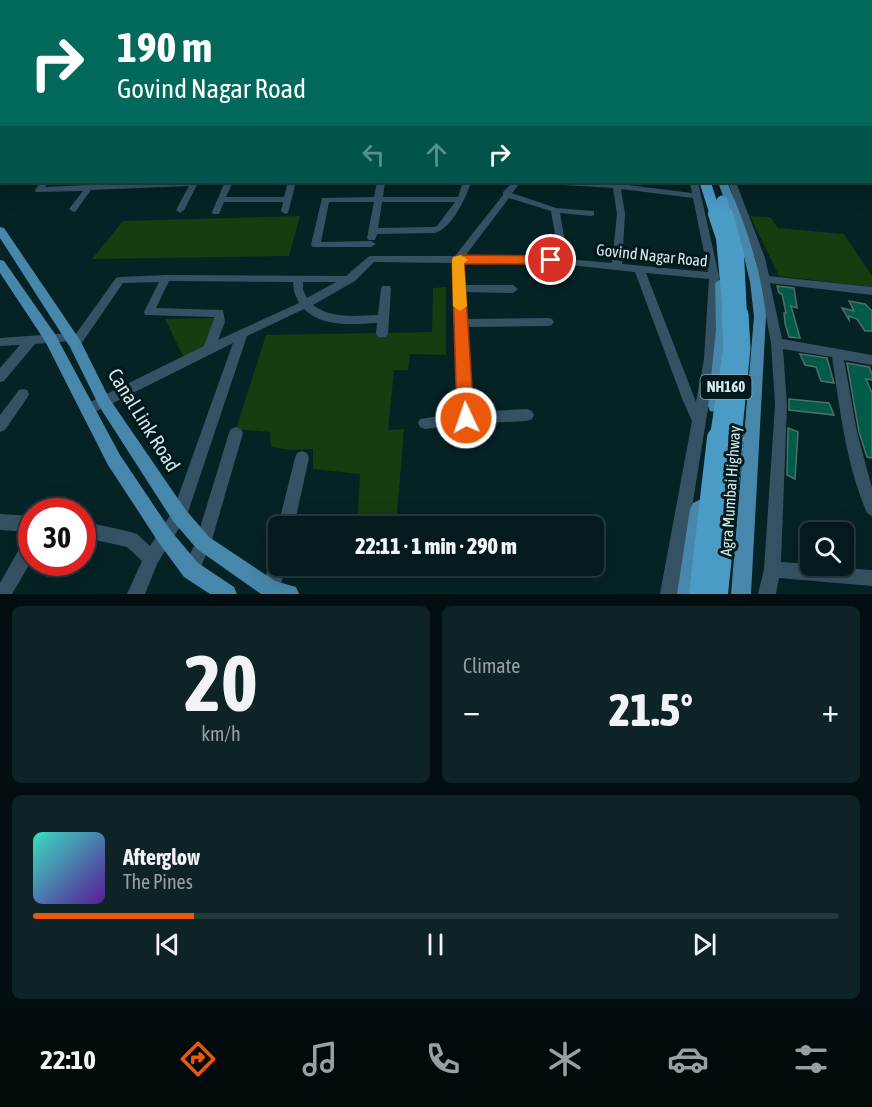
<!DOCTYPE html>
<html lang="en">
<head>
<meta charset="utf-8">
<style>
  body { margin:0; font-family:"Asap Condensed",sans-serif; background:#0d2325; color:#f1f3f6; height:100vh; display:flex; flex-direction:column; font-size:22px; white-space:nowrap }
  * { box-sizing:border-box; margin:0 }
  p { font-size:20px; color:#97a1a3 }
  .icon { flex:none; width:33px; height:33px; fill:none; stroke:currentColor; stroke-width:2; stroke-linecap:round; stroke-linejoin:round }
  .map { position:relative; height:594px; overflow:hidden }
  .drawer { display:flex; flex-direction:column; gap:12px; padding:12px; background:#020e0f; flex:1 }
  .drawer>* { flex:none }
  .guide { position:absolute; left:0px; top:0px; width:873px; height:183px; box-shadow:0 6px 24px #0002,0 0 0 2px #25383b; background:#00695c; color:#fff; overflow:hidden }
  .tools { position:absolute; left:800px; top:522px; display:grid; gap:12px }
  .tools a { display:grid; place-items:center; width:54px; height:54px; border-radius:9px; background:#041a1c; box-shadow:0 6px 24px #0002,0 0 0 2px #25383b; font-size:30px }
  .speed { position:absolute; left:18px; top:498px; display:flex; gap:12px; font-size:30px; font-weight:700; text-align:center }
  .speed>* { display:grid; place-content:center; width:78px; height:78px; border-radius:50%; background:#041a1c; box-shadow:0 6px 24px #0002,0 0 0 2px #25383b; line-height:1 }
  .speed .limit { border:9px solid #d22; background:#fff; color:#111 }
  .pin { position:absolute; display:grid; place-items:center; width:51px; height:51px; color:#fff; margin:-26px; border:3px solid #fff; border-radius:50%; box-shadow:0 2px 6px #0007 }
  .me { position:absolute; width:66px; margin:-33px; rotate:357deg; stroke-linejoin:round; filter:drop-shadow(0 0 4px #0008) }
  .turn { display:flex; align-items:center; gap:21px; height:126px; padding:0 18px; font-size:27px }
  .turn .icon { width:78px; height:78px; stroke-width:2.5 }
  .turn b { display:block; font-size:42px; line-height:51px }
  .lanes { display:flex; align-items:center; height:57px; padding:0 18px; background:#0003; justify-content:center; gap:30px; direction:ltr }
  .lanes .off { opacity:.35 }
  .big { font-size:45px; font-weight:800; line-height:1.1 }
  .drawer .widget { flex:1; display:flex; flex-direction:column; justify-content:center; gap:9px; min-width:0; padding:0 21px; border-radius:9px; background:#0d2325 }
  .drawer .dial { align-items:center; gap:0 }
  .dial b { font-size:78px; line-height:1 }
  .song { display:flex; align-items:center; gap:18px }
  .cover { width:72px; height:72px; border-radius:9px; background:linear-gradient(135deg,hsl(170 70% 55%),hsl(270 70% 35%)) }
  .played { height:6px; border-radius:3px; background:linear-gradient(90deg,#ea580c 20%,#25383b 20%) }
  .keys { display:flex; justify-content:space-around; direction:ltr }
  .heat { display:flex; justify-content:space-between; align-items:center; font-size:33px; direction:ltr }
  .drawer .tiles { flex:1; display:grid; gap:12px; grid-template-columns:1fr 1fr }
  .widget:last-child { grid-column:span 2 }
  .trip { position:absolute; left:268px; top:516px; width:336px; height:60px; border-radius:9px; background:#041a1c; box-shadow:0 6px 24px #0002,0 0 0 2px #25383b; font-weight:800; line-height:60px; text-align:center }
  .tab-bar { display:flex; height:96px; justify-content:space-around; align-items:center; background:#020a0b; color:#97a1a3 }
  .tab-bar .icon { width:42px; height:42px }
  .tab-bar .current { color:#ea580c }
  .tab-bar b { font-size:27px; color:#f1f3f6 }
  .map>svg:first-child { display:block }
  .green { fill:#173c10 }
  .building { fill:#005b48; stroke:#536e65; stroke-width:1.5 }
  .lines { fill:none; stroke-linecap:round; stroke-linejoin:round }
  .minor { fill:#355264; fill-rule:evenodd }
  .major { fill:#4687ab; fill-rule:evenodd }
  .highway-bridge-far3 { stroke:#4b9bc7; stroke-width:11 }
  .highway-bridge-far2 { stroke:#4b9bc7; stroke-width:14 }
  .highway-bridge-far1 { stroke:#4b9bc7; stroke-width:17 }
  .highway-bridge { stroke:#4b9bc7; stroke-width:22 }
  .route { fill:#ea580c; stroke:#983908; stroke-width:1.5 }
  .slow { fill:#f59e0b }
  .labels { text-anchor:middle; stroke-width:6; stroke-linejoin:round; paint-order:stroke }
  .shield { fill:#00191c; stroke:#96aaac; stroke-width:1.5 }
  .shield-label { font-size:15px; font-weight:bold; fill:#d7e8e9 }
  .street-label { font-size:16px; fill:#d7e8e9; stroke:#00191c }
  .near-street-label { font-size:20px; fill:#d7e8e9; stroke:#00191c }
</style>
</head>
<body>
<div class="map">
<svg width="872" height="594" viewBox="0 0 872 594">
  <rect width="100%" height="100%" fill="#052225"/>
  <!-- green -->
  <path class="green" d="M300 216 289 256 92 259 123 221Z
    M750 216 770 217 778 228 844 234 872 276V287L779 276Z
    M446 287V355L410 354 408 370H394L388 430 404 429 396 526H357L360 474 313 469V449L292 450 271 447 270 432 236 429 266 335 432 332 433 288Z
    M217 318 208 347 184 358 165 319Z"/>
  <!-- building -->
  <path class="building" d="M777 286 794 288 797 308 791 306 800 338 789 337 785 323 784 313H786L782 294 779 293Z
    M849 301 865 304 872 311V331H865L857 319 849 316V320L842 308 854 311Z
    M800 354 827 358 834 383 821 381 816 367 805 365Z
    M847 363 869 367 872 374V380L866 379 872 393V458L867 457 859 432Z
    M789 399 829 403 834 415 789 410Z
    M788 428 798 432 795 479 787 475Z"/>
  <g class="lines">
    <!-- minor -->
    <path class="minor" d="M0 81H2V85H0Z
      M41 182H49L45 187 87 185 91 183 95 185 177 182H224L220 184 197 185 184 210 180 213 176 210 189 186 91 190 76 211 73 212 69 209 83 191 36 192 35 190Z
      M225 182H233L226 197H284L288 182H296L288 213 285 214 281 211 283 202H224L219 214H213L212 212Z
      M377 182H385L383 197H458L463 182H471C466 198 452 228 435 233L377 234 375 240H369L367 238 374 202H329L321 242 371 241 376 244 371 247H313L311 245 322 198 374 197ZM382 202H455L437 226 434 227 378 228Z
      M513 182H521L512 193 556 208 594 211V215L591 216 560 213 568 259 612 263 617 214 613 188 546 184 542 182 612 184V182H620V184L692 193 690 182H698L719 276 716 359 678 594H660L692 421 683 401 635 272 551 263H463L464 285H513L518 289 513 293 465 292 466 319 548 318 552 319 554 322 552 325 548 326 467 327 472 412 527 409 532 411 534 415 532 419 527 421 466 424 425 429 420 427 418 423 420 419 459 413 453 263 374 262 355 281 313 305C331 319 356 316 378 315L381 289 382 286H390L391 289 388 334 386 337H378L376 334 377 323C353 324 323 328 304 309L247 336 187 515 157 564 145 594H127L142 561 127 547 82 537V521L131 532 137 534 150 546 173 511 233 343 87 416 82 414 81 410 82 406 204 346 213 322 214 317 145 315 144 312 159 282 123 283 79 347H71L69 344 71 341 35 344 4 381 0 382V368L20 345 0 346V338L70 333 75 335 116 278 120 277 166 275 346 276 368 257 371 256H455L503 195V192ZM621 189 693 198 708 272 622 264 625 214ZM509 198 551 211 559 258 465 256ZM646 273 709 279 704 359 696 402ZM169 281 293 282 294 292 299 303 218 340 225 322 223 310 156 308ZM303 282H336L307 298 303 290Z
      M728 182H736L765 258 769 276 872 287V295L770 283 782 339 872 355V365L844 360 857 432 872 488V516L867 513C846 464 840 410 832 357L783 349 787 405 781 562 810 564V566L872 570V586L779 578 776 594H758L764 569 775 405 771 343 755 258Z
      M23 389 27 390 29 394 27 398 5 430 0 432V415L19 390Z
      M236 427 241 429 243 433 211 543 197 576 191 578 185 576 183 570 196 541 229 433 231 429Z
      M302 451 307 453 309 458 294 526H279V528L278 526 295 458 297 453Z
      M0 514 32 516V532L0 530Z
      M32 535V560L12 594H0V583L26 537Z
      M279 549V566H285L279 594H261L271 557 273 551Z"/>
    <!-- major -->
    <path class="major" d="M718 182H727C746 225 761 269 766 316L751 594H731L754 316 750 282 742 248Z
      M0 227 4 228 80 340 109 398 185 509 209 537 275 581 296 587 299 594H261L197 549 173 521 99 406 70 347 0 238Z
      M0 260 4 261 55 334 120 455 171 531 198 563 234 587 237 594H210L184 577 159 543 108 465 45 341 0 273Z
      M721 279 727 283 728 330 722 406 720 411 715 412 710 411 708 406 716 330 715 283Z
      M699 500 705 503 708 509 697 594H677L690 509 693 503Z"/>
    <!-- highway-bridge-far3 -->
    <path class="highway-bridge-far3" d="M705 182 716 216
      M722 201 726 216"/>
    <!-- highway-bridge-far2 -->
    <path class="highway-bridge-far2" d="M715 214 723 238 730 315
      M726 214 737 254 740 315"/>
    <!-- highway-bridge-far1 -->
    <path class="highway-bridge-far1" d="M718 439 732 348 730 314
      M733 439 742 348 740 314"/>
    <!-- highway-bridge -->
    <path class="highway-bridge" d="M700 594 718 438
      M717 594 733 438"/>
  </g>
  <!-- sky -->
  <linearGradient id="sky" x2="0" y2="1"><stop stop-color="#031314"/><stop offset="0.46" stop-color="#2a4451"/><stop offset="1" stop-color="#2a4451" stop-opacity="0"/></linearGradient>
  <rect width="872" height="156" fill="url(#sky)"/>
  <!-- route -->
  <path class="route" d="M458 255 551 256 557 260 551 264H464L474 418 472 423 466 425 460 423 457 418 452 260Z"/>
  <!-- slow -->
  <path class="slow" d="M461 255 468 260 464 263 467 306 460 311 453 306 452 260 453 257Z"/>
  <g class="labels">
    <!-- shield labels -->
    <rect class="shield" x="700.5" y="375" width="51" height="24" rx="4.5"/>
    <g class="shield-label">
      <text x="726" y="392">NH160</text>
    </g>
    <!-- street labels -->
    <g class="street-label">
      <text transform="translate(652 255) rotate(6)" y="6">Govind Nagar Road</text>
      <text transform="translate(730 491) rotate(-86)" y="6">Agra Mumbai Highway</text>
    </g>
    <!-- near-street labels -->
    <g class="near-street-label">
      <text transform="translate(144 420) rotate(58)" y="7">Canal Link Road</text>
    </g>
  </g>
</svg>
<div class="tools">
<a><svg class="icon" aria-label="search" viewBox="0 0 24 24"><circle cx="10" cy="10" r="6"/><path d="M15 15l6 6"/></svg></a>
</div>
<div class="speed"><div class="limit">30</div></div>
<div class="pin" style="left:551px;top:260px;background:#d93025"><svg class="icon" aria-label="arrive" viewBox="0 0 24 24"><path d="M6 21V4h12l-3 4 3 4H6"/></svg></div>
<svg class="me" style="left:466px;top:418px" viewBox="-20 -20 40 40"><circle r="17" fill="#ea580c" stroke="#fff" stroke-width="3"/><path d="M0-11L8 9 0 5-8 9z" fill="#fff"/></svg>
<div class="trip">22:11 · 1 min · 290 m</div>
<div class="guide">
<div class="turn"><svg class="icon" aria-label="right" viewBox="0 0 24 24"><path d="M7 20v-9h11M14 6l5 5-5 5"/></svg><div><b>190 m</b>Govind Nagar Road</div></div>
<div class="lanes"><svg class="icon off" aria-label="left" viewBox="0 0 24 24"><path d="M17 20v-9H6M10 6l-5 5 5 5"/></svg><svg class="icon off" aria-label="ahead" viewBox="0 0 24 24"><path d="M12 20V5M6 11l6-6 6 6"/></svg><svg class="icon" aria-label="right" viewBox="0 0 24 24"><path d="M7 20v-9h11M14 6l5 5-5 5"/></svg></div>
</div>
</div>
<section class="drawer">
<div class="tiles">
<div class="widget dial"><b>20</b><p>km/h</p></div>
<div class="widget"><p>Climate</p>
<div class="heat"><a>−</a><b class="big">21.5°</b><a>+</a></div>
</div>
<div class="widget">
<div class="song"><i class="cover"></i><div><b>Afterglow</b><p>The Pines</p></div></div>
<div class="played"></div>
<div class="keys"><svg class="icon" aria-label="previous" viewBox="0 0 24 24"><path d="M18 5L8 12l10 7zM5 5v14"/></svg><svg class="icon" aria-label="pause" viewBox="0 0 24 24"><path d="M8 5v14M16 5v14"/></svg><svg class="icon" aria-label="next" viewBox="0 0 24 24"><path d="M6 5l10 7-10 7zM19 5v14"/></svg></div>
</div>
</div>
</section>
<nav class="tab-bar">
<b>22:10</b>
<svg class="icon current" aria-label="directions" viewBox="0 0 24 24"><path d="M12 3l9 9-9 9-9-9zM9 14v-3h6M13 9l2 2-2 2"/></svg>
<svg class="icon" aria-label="music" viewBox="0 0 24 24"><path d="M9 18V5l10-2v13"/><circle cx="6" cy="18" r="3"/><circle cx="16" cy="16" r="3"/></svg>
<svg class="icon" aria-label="phone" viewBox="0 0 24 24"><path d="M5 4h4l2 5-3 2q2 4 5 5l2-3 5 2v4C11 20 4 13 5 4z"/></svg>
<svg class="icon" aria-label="climate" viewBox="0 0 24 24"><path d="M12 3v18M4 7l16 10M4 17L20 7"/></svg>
<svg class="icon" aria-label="car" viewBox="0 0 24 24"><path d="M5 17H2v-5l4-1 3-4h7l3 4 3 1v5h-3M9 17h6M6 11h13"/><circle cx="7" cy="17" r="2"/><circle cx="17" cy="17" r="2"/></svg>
<svg class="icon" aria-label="filters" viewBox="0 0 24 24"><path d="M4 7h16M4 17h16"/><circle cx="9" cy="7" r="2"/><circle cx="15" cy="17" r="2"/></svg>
</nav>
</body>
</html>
